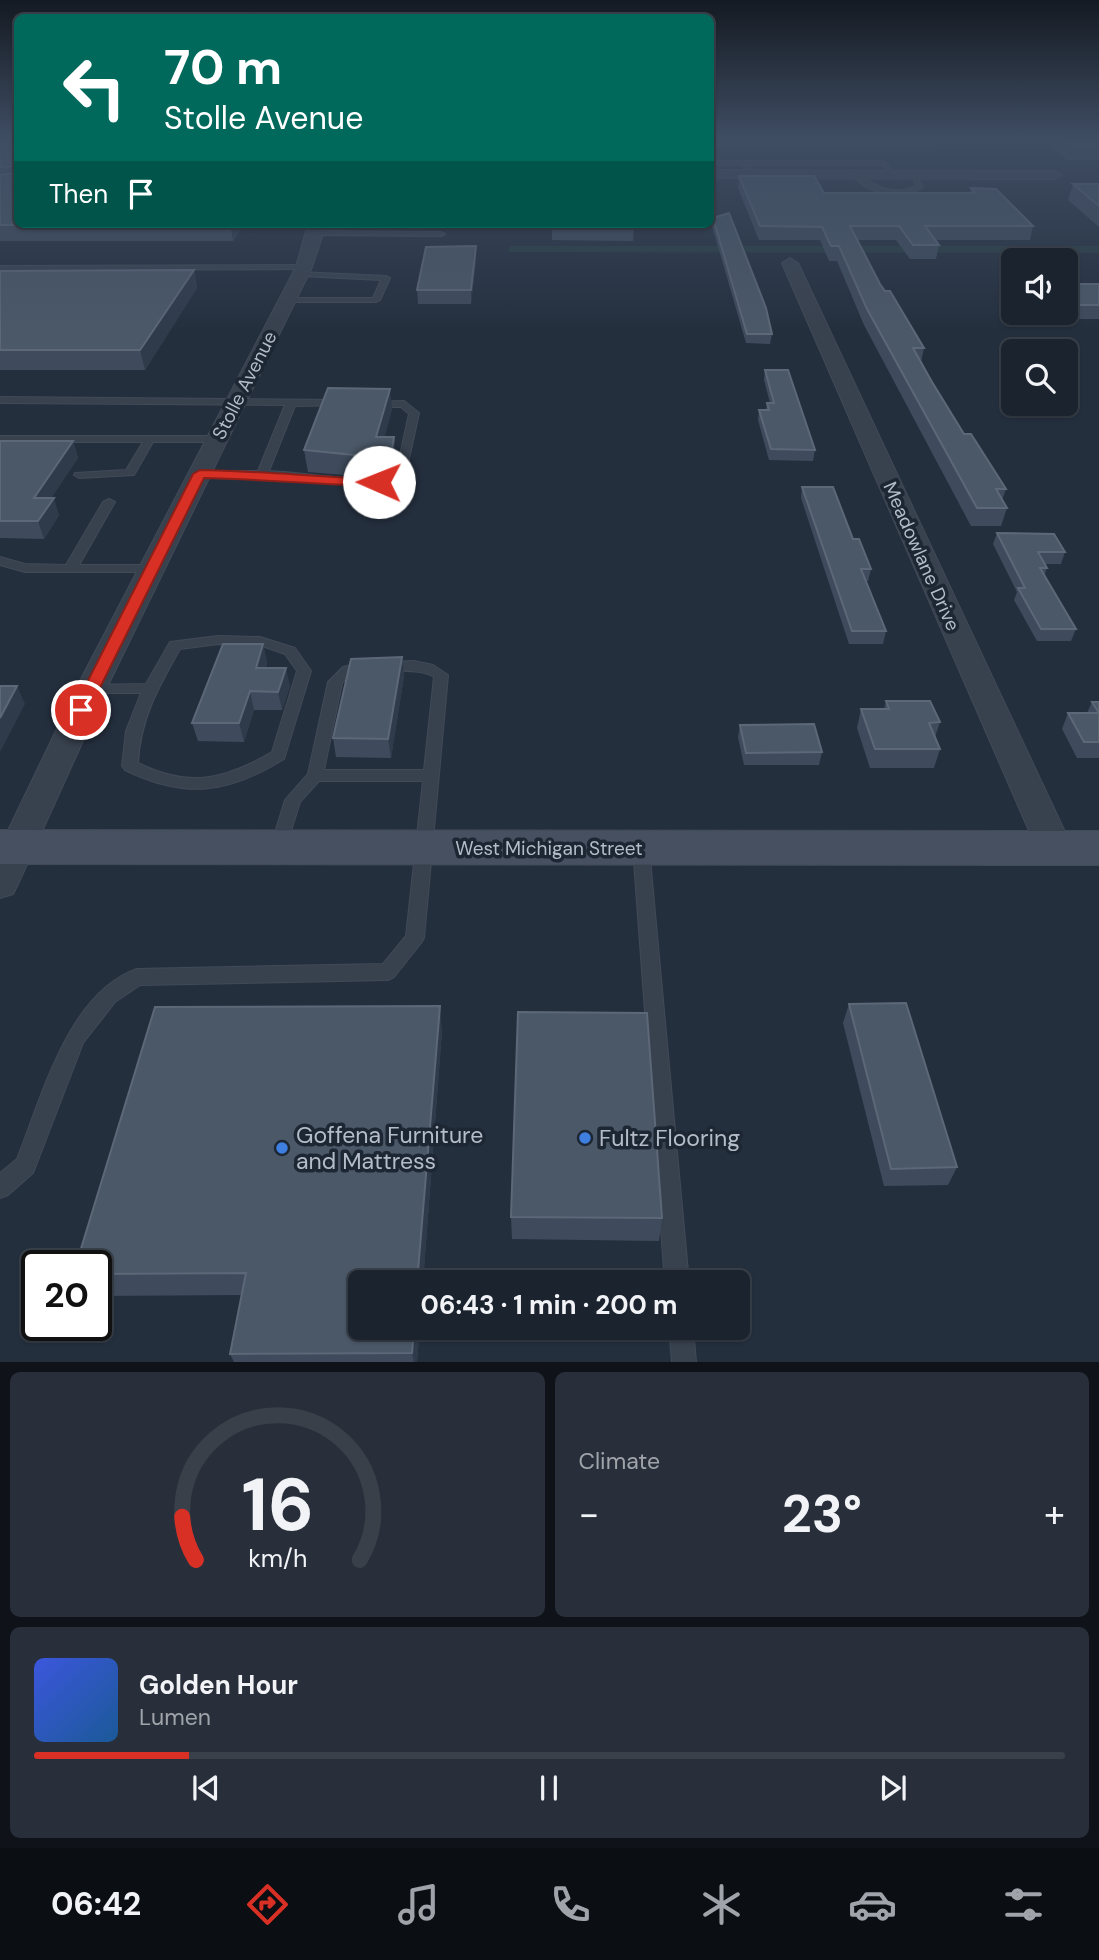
<!DOCTYPE html>
<html lang="en">
<head>
<meta charset="utf-8">
<style>
  body { margin:0; font-family:"DM Sans",sans-serif; background:#282f3a; color:#f1f3f6; height:100vh; display:flex; flex-direction:column; font-size:26px; white-space:nowrap }
  * { box-sizing:border-box; margin:0 }
  p { font-size:23px; color:#a0a4aa }
  .icon { flex:none; width:38px; height:38px; fill:none; stroke:currentColor; stroke-width:2; stroke-linecap:round; stroke-linejoin:round }
  .map { position:relative; height:1362px; overflow:hidden }
  .panel { display:flex; flex-direction:column; gap:10px; padding:10px; background:#0f1319; flex:1 }
  .panel>* { flex:none }
  .banner { position:absolute; left:14px; top:14px; width:700px; height:214px; border-radius:10px; box-shadow:0 2px 5px #0004,0 0 0 2px #39404a; background:#00695c; color:#fff; overflow:hidden }
  .fabs { position:absolute; left:1001px; top:248px; display:grid; gap:14px }
  .fabs a { display:grid; place-items:center; width:77px; height:77px; border-radius:10px; background:#1b232e; box-shadow:0 2px 5px #0004,0 0 0 2px #39404a; font-size:35px }
  .speed { position:absolute; left:21px; top:1250px; display:flex; gap:14px; font-size:35px; font-weight:700; text-align:center }
  .speed>* { display:grid; place-content:center; width:91px; height:91px; border-radius:50%; background:#1b232e; box-shadow:0 2px 5px #0004,0 0 0 2px #39404a; line-height:1 }
  .speed .limit { border:4px solid #111; border-radius:10px; background:#fff; color:#111 }
  .pin { position:absolute; display:grid; place-items:center; width:60px; height:60px; color:#fff; margin:-30px; border:4px solid #fff; border-radius:50%; box-shadow:0 2px 7px #0007 }
  .me { position:absolute; width:77px; margin:-38px; rotate:271deg; stroke-linejoin:round; filter:drop-shadow(0 0 5px #0008) }
  .turn { display:flex; align-items:center; gap:24px; height:147px; padding:0 35px; font-size:32px }
  .turn .icon { width:91px; height:91px; stroke-width:2.5 }
  .turn b { display:block; font-size:49px; line-height:60px }
  .then { display:flex; align-items:center; height:66px; padding:0 35px; background:#0003; gap:14px; font-size:26px }
  .big { font-size:52px; font-weight:700; line-height:1.1 }
  .panel .card { flex:1; display:flex; flex-direction:column; justify-content:center; gap:10px; min-width:0; padding:0 24px; border-radius:10px; background:#282f3a }
  .panel .dial { align-items:center; gap:0 }
  .dial svg { height:182px; overflow:visible; fill:none; stroke:#39404a; stroke-width:7; stroke-linecap:round; text-anchor:middle }
  .dial text { fill:#f1f3f6; stroke:none }
  .song { display:flex; align-items:center; gap:21px }
  .cover { width:84px; height:84px; border-radius:10px; background:linear-gradient(135deg,hsl(230 70% 55%),hsl(210 70% 35%)) }
  .played { height:7px; border-radius:4px; background:linear-gradient(90deg,#d93025 15%,#39404a 15%) }
  .keys { display:flex; justify-content:space-around; direction:ltr }
  .heat { display:flex; justify-content:space-between; align-items:center; font-size:38px; direction:ltr }
  .panel .tiles { flex:1; display:grid; gap:10px; grid-template-columns:1fr 1fr }
  .card:last-child { grid-column:span 2 }
  .trip { position:absolute; left:348px; top:1270px; width:402px; height:70px; border-radius:10px; background:#1b232e; box-shadow:0 2px 5px #0004,0 0 0 2px #39404a; font-weight:700; line-height:70px; text-align:center }
  .dock { display:flex; height:112px; justify-content:space-around; align-items:center; background:#0b0e12; color:#a0a4aa }
  .dock .icon { width:49px; height:49px }
  .dock .selected { color:#d93025 }
  .dock b { font-size:32px; color:#f1f3f6 }
  .map>svg:first-child { display:block }
  .green { fill:#263c3f }
  .lines { fill:none; stroke-linecap:round; stroke-linejoin:round }
  .service-casing { stroke:#414a57; stroke-width:2 }
  .minor-casing { stroke:#414a57; stroke-width:2 }
  .secondary-casing { stroke:#414a57; stroke-width:2 }
  .service { fill:#38414e; fill-rule:evenodd }
  .minor { fill:#38414e; fill-rule:evenodd }
  .secondary { fill:#465061; fill-rule:evenodd }
  .wall { fill:#3f4b5c }
  .shaded-wall { fill:#2f3b4b }
  .building { fill:#4b5868; stroke:#5c6777; stroke-width:2 }
  .route { fill:#d93025; stroke:#8d1f18; stroke-width:2 }
  .shop-dot { fill:#3f7fe0; stroke:#1d2633; stroke-width:2.5 }
  .labels { text-anchor:middle; stroke-width:7; stroke-linejoin:round; paint-order:stroke }
  .street-label { font-size:19px; fill:#b4bcc9; stroke:#1d2633 }
  .near-poi-label { font-size:23px; fill:#b4bcc9; stroke:#1d2633; text-anchor:start }
</style>
</head>
<body>
<div class="map">
<svg width="1099" height="1362" viewBox="0 0 1099 1362">
  <rect width="100%" height="100%" fill="#242f3e"/>
  <!-- green -->
  <path class="green" d="M510 246H1099V253L508 252Z"/>
  <g class="lines">
    <defs>
      <path id="service" d="M710 161H884L896 174 891 175 882 165H748L753 174 750 176 742 165H710Z
        M853 172C873 184 892 198 916 186L911 174 914 172 923 187C900 203 868 193 850 174Z
        M316 231 441 232 445 234 441 236 313 235 312 233Z
        M307 265 308 267 304 269 0 270V266Z
        M298 272 386 276 390 278 380 300 376 302H284L283 300 287 298H373L381 280 301 276H298Z
        M0 397 342 400 345 401V405L295 406 269 471C312 473 353 484 396 473L409 414 401 407H372L369 406V402L404 401 419 413 405 477C356 490 319 480 271 478 247 477 219 481 195 476V472L199 471H258L285 405 0 403Z
        M0 436H217L222 439 217 442H153L134 475 79 478 74 475 75 473 126 470 143 442H0Z
        M109 499 115 502 79 565H151L155 566 157 569 155 572H25L0 565V557L25 564 66 565 103 502Z
        M218 636 260 637 295 648 311 671 284 759C227 794 185 799 125 770L122 766 126 731 141 693H92L87 691 85 688 87 685 146 684 170 642ZM218 644 259 645 285 654 297 671 272 752C225 780 188 788 138 763 140 719 159 686 180 649Z
        M414 661 433 665 448 675 424 938 421 943 394 977 388 980 140 985 115 1002 83 1043 33 1173 8 1195 0 1198V1173L17 1159C42 1097 68 993 137 969L383 964 406 936 423 781H319L300 802 285 850 279 852 273 850 271 846 285 800 308 774 328 682 343 667 365 662 372 666 370 669 353 673 342 683 324 770H424L434 677C416 666 389 675 379 666L386 662Z
        M641 842 647 844 649 848 689 1283H665L633 848 635 844Z
        M669 1328H693L696 1362H672Z"/>
      <path id="minor" d="M710 170 1055 171 1062 175 1055 179 710 178Z
        M308 224H324L325 228 312 267 111 679 18 884 13 894 0 898V847L81 679 296 267Z
        M790 258 798 263 1073 849 1067 858 1055 862 1043 858 1037 849 782 263Z"/>
      <path id="secondary" d="M0 830 1099 831V865L0 864Z"/>
    </defs>
    <!-- service casing -->
    <use href="#service" class="service-casing"/>
    <!-- minor casing -->
    <use href="#minor" class="minor-casing"/>
    <!-- secondary casing -->
    <use href="#secondary" class="secondary-casing"/>
    <!-- service -->
    <use href="#service" class="service"/>
    <!-- minor -->
    <use href="#minor" class="minor"/>
    <!-- secondary -->
    <use href="#secondary" class="secondary"/>
  </g>
  <!-- wall -->
  <path class="wall" d="M0 140 244 224 233 241H0Z
    M710 140H937L936 147 710 146Z
    M1043 140H1099V160H1067Z
    M739 176 824 193H970L971 188 1033 226 1030 240H935L939 245 936 259H910L896 240H857L880 284 924 348 921 362 964 434 1006 489 1002 500 1007 508 1001 526H971L864 325 837 261H829L820 240H759L738 188Z
    M1073 184H1099V227L1068 200Z
    M713 218 772 334 770 344 746 343 712 226Z
    M366 224H442L441 225 366 226Z
    M552 224H634L633 241 552 240Z
    M476 246V260L471 304H418L417 290Z
    M194 270 197 288 145 370H0V271Z
    M1066 284H1099V319H1072L1066 312Z
    M765 370 815 450 813 461 769 460 758 420 759 410H766L767 403H770L764 380Z
    M392 409 384 437H394L396 459 394 471 357 476 308 472 304 450Z
    M0 441H73L78 458 51 498 59 515 44 539 0 538Z
    M802 487 853 539 871 569 868 581H866L886 631 883 644H849L801 498Z
    M997 533 1065 552 1061 564H1045L1047 568 1044 576 1076 629 1071 641H1037L1014 600 1017 592 993 544Z
    M263 644 267 663 266 668 290 686 282 710H254L244 742 198 741 192 723Z
    M402 657 404 676 391 758 336 757 333 738Z
    M886 701 940 722 935 737 940 749 934 768H870L857 728 861 709H884Z
    M1092 702H1099V758H1077L1062 729 1068 713H1087Z
    M740 725 822 752 819 765H744L738 737Z
    M849 1004 957 1167 948 1185 884 1186 843 1023Z
    M442 1030 417 1362H234L230 1354 242 1295 96 1296V1265Z
    M511 1217 662 1218 659 1241 512 1239Z"/>
  <!-- shaded-wall -->
  <path class="shaded-wall" d="M230 224H244L233 241Z
    M476 246V260L471 304V290Z
    M194 270 197 288 145 370 140 350Z
    M390 389 392 409 381 451 394 437 396 459 394 471 357 476 354 455Z
    M73 441 78 458 40 515 34 498Z
    M54 498 59 515 44 539 38 521Z
    M263 644 267 663 260 686 256 668Z
    M402 657 404 676 391 758 388 739Z
    M286 668 290 686 282 710 278 692Z
    M17 686 25 704 0 752V718Z
    M250 691 254 710 244 742 239 723Z
    M440 1006 442 1030 423 1283H417Z
    M414 1328H420L417 1362H414L412 1353Z"/>
  <!-- building -->
  <path class="building" d="M0 140H18V224H230L0 225V175L16 173 14 166 0 167Z
    M1065 140H1099V145H1072Z
    M739 176H814L824 193H975L971 188 996 189 1033 226H925L939 245H913L899 226H850L880 284 885 291H890L924 348H913L932 382 964 434H971L1006 489H996L1007 508H977L867 309 839 246H831L822 227 760 226Z
    M1073 184H1099V206Z
    M729 213 766 308 772 334H747L713 218Z
    M476 246 471 290H417L426 247Z
    M194 270 140 350H0V271Z
    M1066 284H1099V305H1077L1066 293Z
    M765 370H788L815 450 771 449 759 410H769L767 403H774Z
    M328 388 390 389 376 437H394L392 449 354 455 304 450Z
    M0 441H73L34 498H54L38 521H0Z
    M802 487H833L853 539H859L871 569H861L886 631H852Z
    M997 533 1054 534 1065 552H1038L1047 568H1040L1076 629H1041L1018 588H1025Z
    M223 644H263L256 668H286L278 692 250 691 239 723H192Z
    M402 657 388 739 333 738 351 659Z
    M0 686H17L0 718Z
    M886 701H930L940 722 929 723 940 749H875L861 709H889Z
    M1092 702H1099V742H1084L1068 713H1099Z
    M814 724 822 752 746 753 740 725Z
    M906 1003 957 1167 891 1169 849 1004Z
    M440 1006 417 1283H360V1328H414L412 1353 230 1354 246 1273 96 1274V1265H76L155 1007Z
    M518 1012 647 1013 662 1218 511 1217Z"/>
  <!-- sky -->
  <linearGradient id="sky" x2="0" y2="1"><stop stop-color="#141a22"/><stop offset="0.42" stop-color="#3f4d63"/><stop offset="1" stop-color="#3f4d63" stop-opacity="0"/></linearGradient>
  <rect width="1099" height="331" fill="url(#sky)"/>
  <!-- route -->
  <path class="route" d="M200 470C260 471 318 477 379 479L385 482 379 486C320 485 263 479 204 478L89 710 81 716 75 714 73 710 193 474Z"/>
  <!-- markers -->
  <g class="shop-dot">
    <circle cx="585" cy="1138" r="7"/>
    <circle cx="282" cy="1148" r="7"/>
  </g>
  <g class="labels">
    <!-- street labels -->
    <g class="street-label">
      <text transform="translate(244 385) rotate(-63)" y="7">Stolle Avenue</text>
      <text transform="translate(922 556) rotate(66)" y="7">Meadowlane Drive</text>
      <text x="549" y="855">West Michigan Street</text>
    </g>
    <!-- near-poi labels -->
    <g class="near-poi-label">
      <text x="296" y="1143">Goffena Furniture<tspan x="296" dy="26">and Mattress</tspan></text>
      <text x="599" y="1146">Fultz Flooring</text>
    </g>
  </g>
</svg>
<div class="fabs">
<a><svg class="icon" aria-label="sound" viewBox="0 0 24 24"><path d="M4 9h4l5-4v14l-5-4H4zM17 9q2 3 0 6"/></svg></a>
<a><svg class="icon" aria-label="search" viewBox="0 0 24 24"><circle cx="10" cy="10" r="6"/><path d="M15 15l6 6"/></svg></a>
</div>
<div class="speed"><div class="limit">20</div></div>
<div class="pin" style="left:81px;top:710px;background:#d93025"><svg class="icon" aria-label="arrive" viewBox="0 0 24 24"><path d="M6 21V4h12l-3 4 3 4H6"/></svg></div>
<svg class="me" style="left:379px;top:482px" viewBox="-20 -20 40 40"><circle r="19" fill="#fff"/><path d="M0-13L10 11 0 6-10 11z" fill="#d93025"/></svg>
<div class="trip">06:43 · 1 min · 200 m</div>
<div class="banner">
<div class="turn"><svg class="icon" aria-label="left" viewBox="0 0 24 24"><path d="M17 20v-9H6M10 6l-5 5 5 5"/></svg><div><b>70 m</b>Stolle Avenue</div></div>
<div class="then">Then<svg class="icon" aria-label="arrive" viewBox="0 0 24 24"><path d="M6 21V4h12l-3 4 3 4H6"/></svg></div>
</div>
</div>
<section class="panel">
<div class="tiles">
<div class="card dial"><svg viewBox="0 0 100 80">
<path d="M14 69A42 42 0 1 1 86 69"/>
<path d="M14 69A42 42 0 0 1 8 50" stroke="#d93025"/>
<text x="50" y="56" font-size="32" font-weight="700">16</text>
<text x="50" y="72" font-size="11">km/h</text>
</svg></div>
<div class="card"><p>Climate</p>
<div class="heat"><a>−</a><b class="big">23°</b><a>+</a></div>
</div>
<div class="card">
<div class="song"><i class="cover"></i><div><b>Golden Hour</b><p>Lumen</p></div></div>
<div class="played"></div>
<div class="keys"><svg class="icon" aria-label="previous" viewBox="0 0 24 24"><path d="M18 5L8 12l10 7zM5 5v14"/></svg><svg class="icon" aria-label="pause" viewBox="0 0 24 24"><path d="M8 5v14M16 5v14"/></svg><svg class="icon" aria-label="next" viewBox="0 0 24 24"><path d="M6 5l10 7-10 7zM19 5v14"/></svg></div>
</div>
</div>
</section>
<nav class="dock">
<b>06:42</b>
<svg class="icon selected" aria-label="directions" viewBox="0 0 24 24"><path d="M12 3l9 9-9 9-9-9zM9 14v-3h6M13 9l2 2-2 2"/></svg>
<svg class="icon" aria-label="music" viewBox="0 0 24 24"><path d="M9 18V5l10-2v13"/><circle cx="6" cy="18" r="3"/><circle cx="16" cy="16" r="3"/></svg>
<svg class="icon" aria-label="phone" viewBox="0 0 24 24"><path d="M5 4h4l2 5-3 2q2 4 5 5l2-3 5 2v4C11 20 4 13 5 4z"/></svg>
<svg class="icon" aria-label="climate" viewBox="0 0 24 24"><path d="M12 3v18M4 7l16 10M4 17L20 7"/></svg>
<svg class="icon" aria-label="car" viewBox="0 0 24 24"><path d="M5 17H2v-5l4-1 3-4h7l3 4 3 1v5h-3M9 17h6M6 11h13"/><circle cx="7" cy="17" r="2"/><circle cx="17" cy="17" r="2"/></svg>
<svg class="icon" aria-label="filters" viewBox="0 0 24 24"><path d="M4 7h16M4 17h16"/><circle cx="9" cy="7" r="2"/><circle cx="15" cy="17" r="2"/></svg>
</nav>
</body>
</html>
